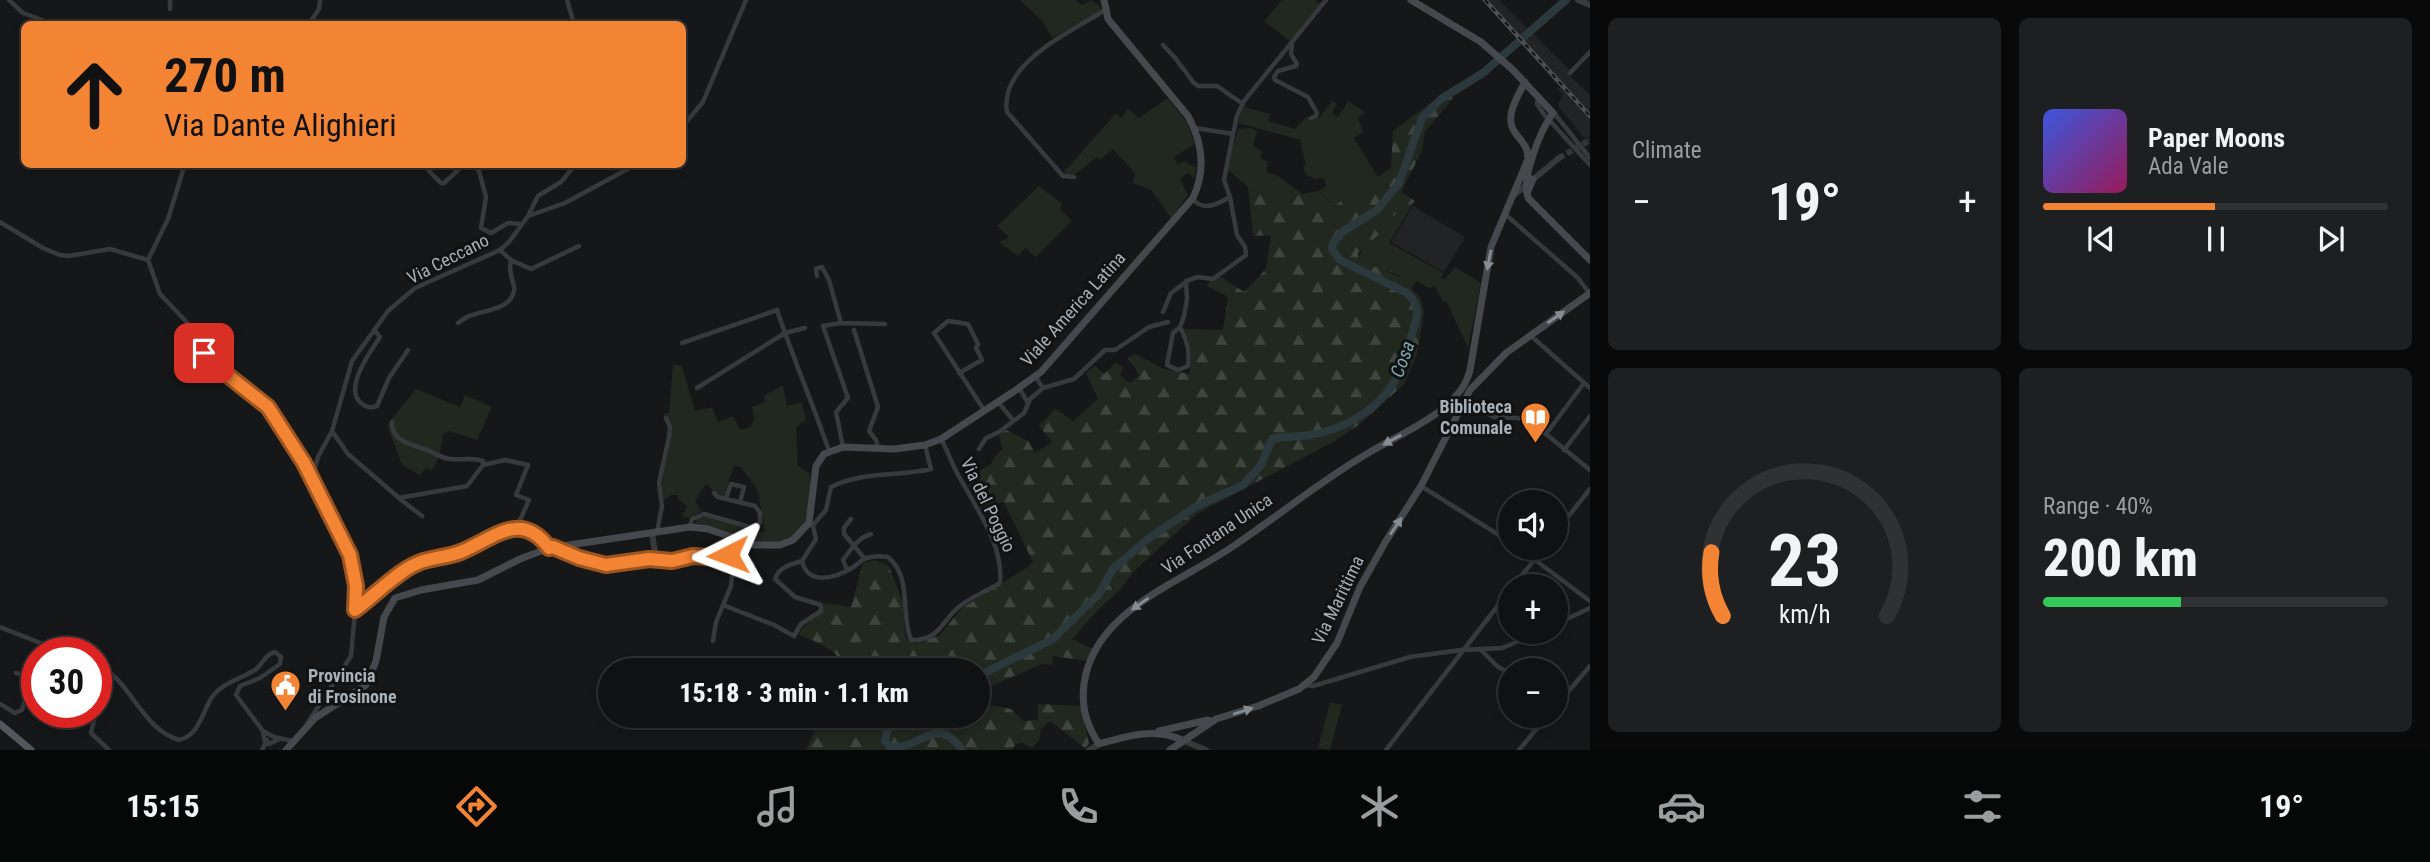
<!DOCTYPE html>
<html lang="en">
<head>
<meta charset="utf-8">
<style>
  body { margin:0; font-family:"Roboto Condensed",sans-serif; background:#1e1f20; color:#f1f3f6; height:100vh; display:flex; flex-direction:column; font-size:26px; white-space:nowrap }
  * { box-sizing:border-box; margin:0 }
  p { font-size:23px; color:#9c9d9f }
  .icon { flex:none; width:38px; height:38px; fill:none; stroke:currentColor; stroke-width:2; stroke-linecap:round; stroke-linejoin:round }
  .map { position:relative; flex:1; overflow:hidden }
  .drawer { display:flex; flex-direction:column; gap:18px; padding:18px; background:#09090a; width:840px }
  .drawer>* { flex:none }
  .hud { position:absolute; left:21px; top:21px; width:665px; height:147px; border-radius:10px; box-shadow:0 4px 10px #0003,0 0 0 2px #303132; background:#f38433; color:#111; overflow:hidden }
  .controls { position:absolute; left:1498px; top:490px; display:grid; gap:14px }
  .controls a { display:grid; place-items:center; width:70px; height:70px; border-radius:50%; background:#101112; box-shadow:0 4px 10px #0003,0 0 0 2px #303132; font-size:35px }
  .speed { position:absolute; left:21px; top:637px; display:flex; gap:14px; font-size:35px; font-weight:700; text-align:center }
  .speed>* { display:grid; place-content:center; width:91px; height:91px; border-radius:50%; background:#101112; box-shadow:0 4px 10px #0003,0 0 0 2px #303132; line-height:1 }
  .speed .limit { border:10px solid #d22; background:#fff; color:#111 }
  .pin { position:absolute; display:grid; place-items:center; width:60px; height:60px; color:#fff; margin:-30px; border-radius:14px; box-shadow:0 4px 10px #0006 }
  .me { position:absolute; width:77px; margin:-38px; rotate:267deg; stroke-linejoin:round; filter:drop-shadow(0 0 5px #0008) }
  .turn { display:flex; align-items:center; gap:24px; height:147px; padding:0 28px; font-size:32px }
  .turn .icon { width:91px; height:91px; stroke-width:2.5 }
  .turn b { display:block; font-size:49px; line-height:60px }
  .big { font-size:52px; font-weight:800; line-height:1.1 }
  .drawer .widget { flex:1; display:flex; flex-direction:column; justify-content:center; gap:10px; min-width:0; padding:0 24px; border-radius:10px; background:#1e1f20 }
  .drawer .dial { align-items:center; gap:0 }
  .dial svg { height:182px; overflow:visible; fill:none; stroke:#303132; stroke-width:7; stroke-linecap:round; text-anchor:middle }
  .dial text { fill:#f1f3f6; stroke:none }
  .song { display:flex; align-items:center; gap:21px }
  .cover { width:84px; height:84px; border-radius:10px; background:linear-gradient(135deg,hsl(230 70% 55%),hsl(330 70% 35%)) }
  .played { height:7px; border-radius:4px; background:linear-gradient(90deg,#f38433 50%,#303132 50%) }
  .keys { display:flex; justify-content:space-around; direction:ltr }
  .heat { display:flex; justify-content:space-between; align-items:center; font-size:38px; direction:ltr }
  .charge { height:10px; border-radius:5px; background:linear-gradient(90deg,#34c759 40%,#303132 0) }
  .drawer .tiles { flex:1; display:grid; gap:18px; grid-template-columns:repeat(2,1fr) }
  .trip { position:absolute; left:598px; top:658px; width:392px; height:70px; border-radius:35px; background:#101112; box-shadow:0 4px 10px #0003,0 0 0 2px #303132; font-weight:800; line-height:70px; text-align:center }
  .dock { display:flex; height:112px; justify-content:space-around; align-items:center; background:#060707; color:#9c9d9f }
  .dock .icon { width:49px; height:49px }
  .dock .on { color:#f38433 }
  .dock b { font-size:32px; color:#f1f3f6 }
  main { display:flex; flex:1; min-height:0 }
  .map>svg:first-child { display:block }
  .built { fill:#222325 }
  .green { fill:#212820 }
  .forest { fill:url(#forest-firs) }
  .lines { fill:none; stroke-linecap:round; stroke-linejoin:round }
  .river { stroke:#2c393c; stroke-width:8 }
  .tertiary-tunnel { stroke:#333638; stroke-width:6; stroke-dasharray:6 3; stroke-linecap:butt }
  .minor { stroke:#373a3d; stroke-width:4.5 }
  .tertiary { stroke:#373a3d; stroke-width:6 }
  .secondary { stroke:#45494d; stroke-width:7 }
  .primary { stroke:#53575c; stroke-width:7 }
  .rail-casing { stroke:#4c5054; stroke-width:4.5 }
  .rail { stroke:#111213; stroke-width:2; stroke-dasharray:5; stroke-linecap:butt }
  .oneway { fill:#858d93 }
  .route-casing { stroke:#9e5621; stroke-width:18 }
  .route { stroke:#f38433; stroke-width:12 }
  .labels { text-anchor:middle; stroke-width:6; stroke-linejoin:round; paint-order:stroke }
  .street-label { font-size:18px; fill:#a8b1b8; stroke:#111213 }
  .poi-label { font-size:18px; font-weight:bold; fill:#a8b1b8; stroke:#111213; text-anchor:end }
  .water-label { font-size:19px; font-style:italic; fill:#7fa8b3; stroke:#111213 }
</style>
</head>
<body>
<main>
<div class="map">
<svg width="1590" height="750" viewBox="0 0 1590 750">
  <defs>
    <pattern id="forest-firs" width="22" height="20" patternUnits="userSpaceOnUse" patternTransform="scale(1.75)"><rect width="22" height="20" fill="#212820"/><path d="M5 1l3.5 6h-7zM16 11l3.5 6h-7z" fill="#3e453e"/></pattern>
  </defs>
  <rect width="100%" height="100%" fill="#161718"/>
  <!-- built -->
  <path class="built" d="M1482 0H1499L1569 69 1568 74 1590 95V145L1558 106 1563 94 1558 89 1560 87Z
    M1413 206 1465 237 1444 272 1391 242Z"/>
  <!-- green -->
  <path class="green" d="M1020 0H1075L1082 5 1091 0 1100 6 1101 11 1052 38 1043 22Z
    M1282 0H1315L1320 4 1290 41 1264 21Z
    M1168 98 1187 123 1195 144 1174 157 1178 164 1184 161 1196 168 1195 178 1187 173 1180 179 1188 195 1171 218 1151 190 1133 183 1135 173 1113 149 1100 160 1097 157 1074 175 1063 173 1116 113 1121 118 1128 109 1139 118Z
    M1332 101 1337 104 1332 114 1338 117 1348 101 1366 113 1358 117 1363 132 1354 138 1378 177 1334 206 1319 191 1326 186 1323 178 1315 179 1306 175 1303 167 1306 166 1300 140 1238 123 1243 107 1270 114 1268 121 1295 129 1307 116 1313 119 1320 117Z
    M1250 128 1257 131 1253 146 1262 151 1260 158 1268 162 1266 171 1273 175 1274 173 1303 194 1272 199 1248 187 1227 169 1238 129Z
    M1039 186 1062 204 1060 209 1072 221 1036 257 1025 248 1018 256 999 242 1009 237 997 226Z
    M1415 201 1389 243 1444 273 1440 278 1444 280 1455 267 1481 283 1468 348 1446 301 1443 302 1435 286 1429 288 1417 281 1411 288C1400 267 1373 273 1358 258L1364 247 1383 230 1387 218 1401 212Z
    M673 364 682 366 695 411 712 407 718 422 733 416 740 430 750 427 754 420 752 407 765 402 764 396 783 385 787 406 802 403 806 420 796 427 798 466 810 474C810 489 812 509 806 523 790 561 721 533 694 525L697 518C719 511 742 531 765 532L758 491 741 467 734 466 724 496H719L706 484 695 501 702 511 690 517H682L687 506 678 499V495H672L663 500C655 474 684 432 663 414L669 413Z
    M416 389 460 407 465 395 492 407 477 440 449 431 443 434C441 449 440 459 431 471L426 468 420 475 402 465 387 425Z
    M1330 702 1342 705 1330 750 1318 748Z"/>
  <!-- forest -->
  <path class="forest" d="M1445 92 1453 98 1425 132 1421 153 1401 192 1415 201 1401 212 1388 218 1383 231 1358 253V258L1361 261 1407 280 1411 288 1421 299 1424 313 1417 354 1404 384 1360 424 1333 442 1198 513 1132 573 1120 590 1098 610 1072 639 1093 649 1088 661 1053 656 1052 665 1042 664 984 689 981 703 1011 709 1023 721 1038 720V704L1081 706 1089 744 1085 748 1050 721 1041 729 1039 740 1032 748 1022 743 1016 744 1011 750H806L821 716H978V670H845C840 650 817 642 799 635 804 621 820 618 825 603L851 607 863 563 875 560 889 566 903 603 905 636 909 641 915 643 939 636 962 608 1025 569 1033 562 1003 501 982 512 966 479 991 464 995 456 1002 450 999 435 1006 430 1028 441 1035 453 1052 442 1039 426 1055 409 1073 421 1098 399 1086 373 1095 366 1104 374 1115 363 1123 367 1120 376 1130 383 1139 375 1128 358 1135 354 1164 369 1189 374C1193 357 1191 344 1184 329L1223 330 1228 297 1207 286 1209 282 1220 276 1244 292 1266 269 1271 235 1253 236 1248 187 1272 199 1319 191 1334 206 1391 168 1393 131Z"/>
  <g class="lines">
    <!-- river -->
    <path class="river" d="M978 676 1053 639 1099 594 1113 569 1149 538 1197 506 1243 485 1261 465 1272 439C1285 436 1297 437 1310 435 1341 430 1373 413 1391 387 1401 373 1405 352 1411 336 1417 319 1422 306 1407 293L1340 260 1332 249 1333 243 1342 232 1377 210 1399 183 1422 118 1441 99 1483 73 1566 0
      M899 716 887 731 885 741 890 747C921 750 936 713 962 750"/>
    <!-- tertiary-tunnel -->
    <path class="tertiary-tunnel" d="M1559 158 1590 140"/>
    <!-- minor -->
    <path class="minor" d="M9 0 23 13 53 24
      M170 0V9
      M567 0 574 24
      M309 24 319 9 320 0
      M1292 43 1291 54 1297 64 1296 66 1278 71 1274 77 1275 80 1308 97 1317 113 1316 116 1311 118
      M1163 45 1176 59 1193 82 1198 86H1217L1243 104
      M1570 73 1590 52
      M1538 98 1537 104 1543 113 1590 165
      M1554 113 1590 158
      M682 127 703 102 746 0
      M1195 128 1233 134 1237 116 1244 101 1326 0
      M185 164 168 219 148 260 160 294 198 334 205 356 268 406 317 486 350 555 357 590 351 656 307 724
      M471 164 479 171 486 197 481 228 491 233 508 223 520 224
      M429 171 441 183H444L465 164
      M1074 177 1063 176 1007 112C999 63 1071 32 1105 10
      M1193 199C1203 212 1218 204 1230 197L1224 180 1233 134
      M1505 214 1578 278 1589 293
      M528 216 565 203 637 164
      M0 222 43 248 60 255 69 256 110 249 148 260
      M500 250 511 260 531 269 579 246
      M817 276 816 269 822 267 829 280 841 323 823 326 848 398 836 412 843 447
      M1163 312 1171 293 1186 282
      M458 323C461 321 464 318 467 317 482 310 510 311 514 291 516 283 507 276 511 260
      M841 323 885 324
      M1180 327C1187 341 1190 350 1188 366L1178 370 1167 365 1173 333 1180 327 1184 316 1187 299 1186 281 1198 277 1213 279 1246 255 1245 247 1237 235 1230 197
      M374 330 380 337C371 351 343 388 361 403 367 408 371 408 377 406L389 378 408 350
      M854 330 878 407 869 431 876 440 878 449
      M1530 335 1590 388
      M682 343 777 310C793 358 813 404 829 451
      M959 373 982 360 976 348 978 344 968 324 948 321 934 333 984 410
      M1035 376 1043 388
      M697 388 785 333 805 328
      M1019 388 1028 403
      M1465 400 1494 417 1518 418 1525 421 1546 434 1590 470
      M998 402 1013 420
      M332 431 348 454 399 498 467 486 483 465V461L479 460C470 458 460 460 450 459 441 458 433 452 424 449 409 443 392 442 392 422
      M1546 434 1584 383
      M979 449 986 438 999 432 1024 413 1030 399 1043 388 1074 379 1105 350H1115L1149 327 1168 322
      M1564 450 1590 416
      M483 465 505 460 528 465 516 495 529 500 517 527
      M317 484 315 467 318 457 332 431 352 361 388 311 415 288 500 250 509 242 528 216 538 196 561 182 576 164
      M1421 486 1510 542
      M726 498 731 484 744 487 740 502
      M400 499 422 516
      M851 519 844 528V534L865 559
      M690 526 692 519 704 514 750 527 760 523V513L755 506 718 497 714 493
      M812 526 826 510 831 487C862 471 898 477 931 469L925 445
      M813 526 816 539 802 561C808 586 835 578 852 568 857 565 861 560 866 558 873 556 882 556 888 557 913 578 900 614 911 640 940 641 941 621 960 606 971 597 987 591 1000 583 1004 543 973 504 955 469 950 459 947 449 941 439
      M657 532 662 506 659 483 669 437 670 427 666 418
      M1556 532 1590 489
      M1519 548 1590 601
      M557 549 600 565 648 560 672 561 721 554 744 559 752 564
      M847 570 843 560C851 549 858 538 871 534
      M1513 586 1544 548
      M723 605 774 625 794 636 801 624 821 611V605L795 597 775 579C779 567 791 564 802 561
      M356 609C374 595 396 573 416 563 431 557 448 557 463 551 494 538 521 510 549 547
      M1556 624 1590 608
      M0 627 66 653
      M713 641 716 622 731 586 734 556
      M1482 651 1498 667 1510 673
      M96 664C132 680 139 727 179 740 200 735 202 712 212 697 222 683 241 679 255 670 263 664 265 654 275 652L281 657 280 664 260 678 240 686 236 695 263 731 274 737 292 741
      M1305 685 1313 686 1410 657 1461 650 1502 648 1541 632
      M0 704 15 713 22 710 30 681 29 676 16 673
      M1556 706 1590 666
      M96 711 109 681 106 673 97 665
      M96 712 91 733 109 750
      M263 732 265 742 269 744 279 739
      M262 750 267 740
      M1386 750 1510 590
      M1519 750 1547 716"/>
    <!-- tertiary -->
    <path class="tertiary" d="M1578 0 1590 5
      M1513 196 1559 158
      M652 533 656 559
      M1182 740 1206 750
      M1089 750 1099 744"/>
    <!-- secondary -->
    <path class="secondary" d="M1411 0 1481 42 1513 70 1553 113C1541 129 1519 182 1529 199
      M1533 179 1527 193 1529 199 1590 260
      M1159 731 1208 720
      M1182 740C1155 727 1127 736 1099 744 1086 725 1081 706 1084 684 1094 610 1182 582 1235 545 1281 514 1323 479 1370 452 1403 432 1461 410 1470 370L1491 247 1528 159C1528 147 1523 143 1516 134 1503 118 1517 98 1525 82
      M286 750 315 718 366 685 376 661 384 617 395 598 421 590 478 580 520 559 549 548 690 527 708 529 754 545H780L793 540 809 523 816 466 824 454 843 447 894 449 925 445 941 439 1013 392 1041 372 1193 198C1206 170 1203 143 1188 116L1108 19 1104 0
      M1170 750 1216 719 1258 706 1299 689 1314 677 1337 643 1360 587 1386 541 1421 486 1470 390 1506 353 1590 293"/>
    <!-- primary -->
    <path class="primary" d="M0 724 31 750"/>
    <defs>
      <path id="rail" d="M1485 0 1590 116"/>
    </defs>
    <!-- rail casing -->
    <use href="#rail" class="rail-casing"/>
    <!-- rail -->
    <use href="#rail" class="rail"/>
  </g>
  <!-- one-way arrows -->
  <defs><path id="oneway-solid" d="M-6-.8H1V-3.2L6.5 0L1 3.2V.8H-6Z" transform="scale(1.75)"/></defs>
  <g class="oneway">
    <use href="#oneway-solid" transform="translate(1489 260) rotate(101)"/>
    <use href="#oneway-solid" transform="translate(1556 317) rotate(-35)"/>
    <use href="#oneway-solid" transform="translate(1392 440) rotate(151)"/>
    <use href="#oneway-solid" transform="translate(1396 526) rotate(-56)"/>
    <use href="#oneway-solid" transform="translate(1140 604) rotate(145)"/>
    <use href="#oneway-solid" transform="translate(1243 711) rotate(-18)"/>
  </g>
  <g class="lines">
    <defs>
      <path id="route" d="M204 353 216 366 268 407 304 463 350 555 356 586 355 610C373 597 397 572 416 564 430 557 448 558 463 551 494 538 521 510 549 548L553 547 579 558 606 565 649 559 672 561 693 556 709 557 728 555"/>
    </defs>
    <!-- route casing -->
    <use href="#route" class="route-casing"/>
    <!-- route -->
    <use href="#route" class="route"/>
  </g>
  <!-- icons -->
  <defs>
    <symbol id="library-pin" viewBox="-11 -11 22 30"><path d="M0 17L-7.5 6A9.5 9.5 0 1 1 7.5 6Z" fill="#f38433" stroke="#111213"/><path d="M-6-4Q-3-5.5-.7-3.5V5Q-3 3-6 4ZM6-4Q3-5.5 .7-3.5V5Q3 3 6 4Z" fill="#fff"/></symbol>
    <symbol id="civic-pin" viewBox="-11 -11 22 30"><path d="M0 17L-7.5 6A9.5 9.5 0 1 1 7.5 6Z" fill="#f38433" stroke="#111213"/><path d="M-.6-6.5H3V-4.5H.6V-3L4-1V1h2V6H-6V1h2V-1L-.6-3ZM-1.2 2.5V6h2.4V2.5Z" fill="#fff"/></symbol>
  </defs>
  <g fill-rule="evenodd">
    <use href="#library-pin" x="1518" y="400" width="35" height="47"/>
    <use href="#civic-pin" x="268" y="668" width="35" height="47"/>
  </g>
  <g class="labels">
    <!-- street labels -->
    <g class="street-label">
      <text transform="translate(448 259) rotate(-27)" y="6">Via Ceccano</text>
      <text transform="translate(1073 309) rotate(-48)" y="6">Viale America Latina</text>
      <text transform="translate(988 505) rotate(64)" y="6">Via del Poggio</text>
      <text transform="translate(1217 534) rotate(-34)" y="6">Via Fontana Unica</text>
      <text transform="translate(1338 600) rotate(-64)" y="6">Via Marittima</text>
    </g>
    <!-- poi labels -->
    <g class="poi-label">
      <text x="1512" y="413">Biblioteca<tspan x="1512" dy="21">Comunale</tspan></text>
      <text x="308" y="682" text-anchor="start">Provincia<tspan x="308" dy="21">di Frosinone</tspan></text>
    </g>
    <!-- water labels -->
    <g class="water-label">
      <text transform="translate(1402 359) rotate(-70)" y="7">Cosa</text>
    </g>
  </g>
</svg>
<div class="controls">
<a><svg class="icon" aria-label="sound" viewBox="0 0 24 24"><path d="M4 9h4l5-4v14l-5-4H4zM17 9q2 3 0 6"/></svg></a>
<a>+</a>
<a>−</a>
</div>
<div class="speed"><div class="limit">30</div></div>
<div class="pin" style="left:204px;top:353px;background:#d93025"><svg class="icon" aria-label="arrive" viewBox="0 0 24 24"><path d="M6 21V4h12l-3 4 3 4H6"/></svg></div>
<svg class="me" style="left:728px;top:555px" viewBox="-20 -20 40 40"><path d="M0-17L14 15 0 8-14 15z" fill="#f38433" stroke="#fff" stroke-width="4"/></svg>
<div class="trip">15:18 · 3 min · 1.1 km</div>
<div class="hud">
<div class="turn"><svg class="icon" aria-label="ahead" viewBox="0 0 24 24"><path d="M12 20V5M6 11l6-6 6 6"/></svg><div><b>270 m</b>Via Dante Alighieri</div></div>
</div>
</div>
<section class="drawer">
<div class="tiles">
<div class="widget"><p>Climate</p>
<div class="heat"><a>−</a><b class="big">19°</b><a>+</a></div>
</div>
<div class="widget">
<div class="song"><i class="cover"></i><div><b>Paper Moons</b><p>Ada Vale</p></div></div>
<div class="played"></div>
<div class="keys"><svg class="icon" aria-label="previous" viewBox="0 0 24 24"><path d="M18 5L8 12l10 7zM5 5v14"/></svg><svg class="icon" aria-label="pause" viewBox="0 0 24 24"><path d="M8 5v14M16 5v14"/></svg><svg class="icon" aria-label="next" viewBox="0 0 24 24"><path d="M6 5l10 7-10 7zM19 5v14"/></svg></div>
</div>
<div class="widget dial"><svg viewBox="0 0 100 80">
<path d="M14 69A42 42 0 1 1 86 69"/>
<path d="M14 69A42 42 0 0 1 9 41" stroke="#f38433"/>
<text x="50" y="56" font-size="32" font-weight="700">23</text>
<text x="50" y="72" font-size="11">km/h</text>
</svg></div>
<div class="widget"><p>Range · 40%</p><b class="big">200 km</b><div class="charge"></div></div>
</div>
</section>
</main>
<nav class="dock">
<b>15:15</b>
<svg class="icon on" aria-label="directions" viewBox="0 0 24 24"><path d="M12 3l9 9-9 9-9-9zM9 14v-3h6M13 9l2 2-2 2"/></svg>
<svg class="icon" aria-label="music" viewBox="0 0 24 24"><path d="M9 18V5l10-2v13"/><circle cx="6" cy="18" r="3"/><circle cx="16" cy="16" r="3"/></svg>
<svg class="icon" aria-label="phone" viewBox="0 0 24 24"><path d="M5 4h4l2 5-3 2q2 4 5 5l2-3 5 2v4C11 20 4 13 5 4z"/></svg>
<svg class="icon" aria-label="climate" viewBox="0 0 24 24"><path d="M12 3v18M4 7l16 10M4 17L20 7"/></svg>
<svg class="icon" aria-label="car" viewBox="0 0 24 24"><path d="M5 17H2v-5l4-1 3-4h7l3 4 3 1v5h-3M9 17h6M6 11h13"/><circle cx="7" cy="17" r="2"/><circle cx="17" cy="17" r="2"/></svg>
<svg class="icon" aria-label="filters" viewBox="0 0 24 24"><path d="M4 7h16M4 17h16"/><circle cx="9" cy="7" r="2"/><circle cx="15" cy="17" r="2"/></svg>
<b>19°</b>
</nav>
</body>
</html>
